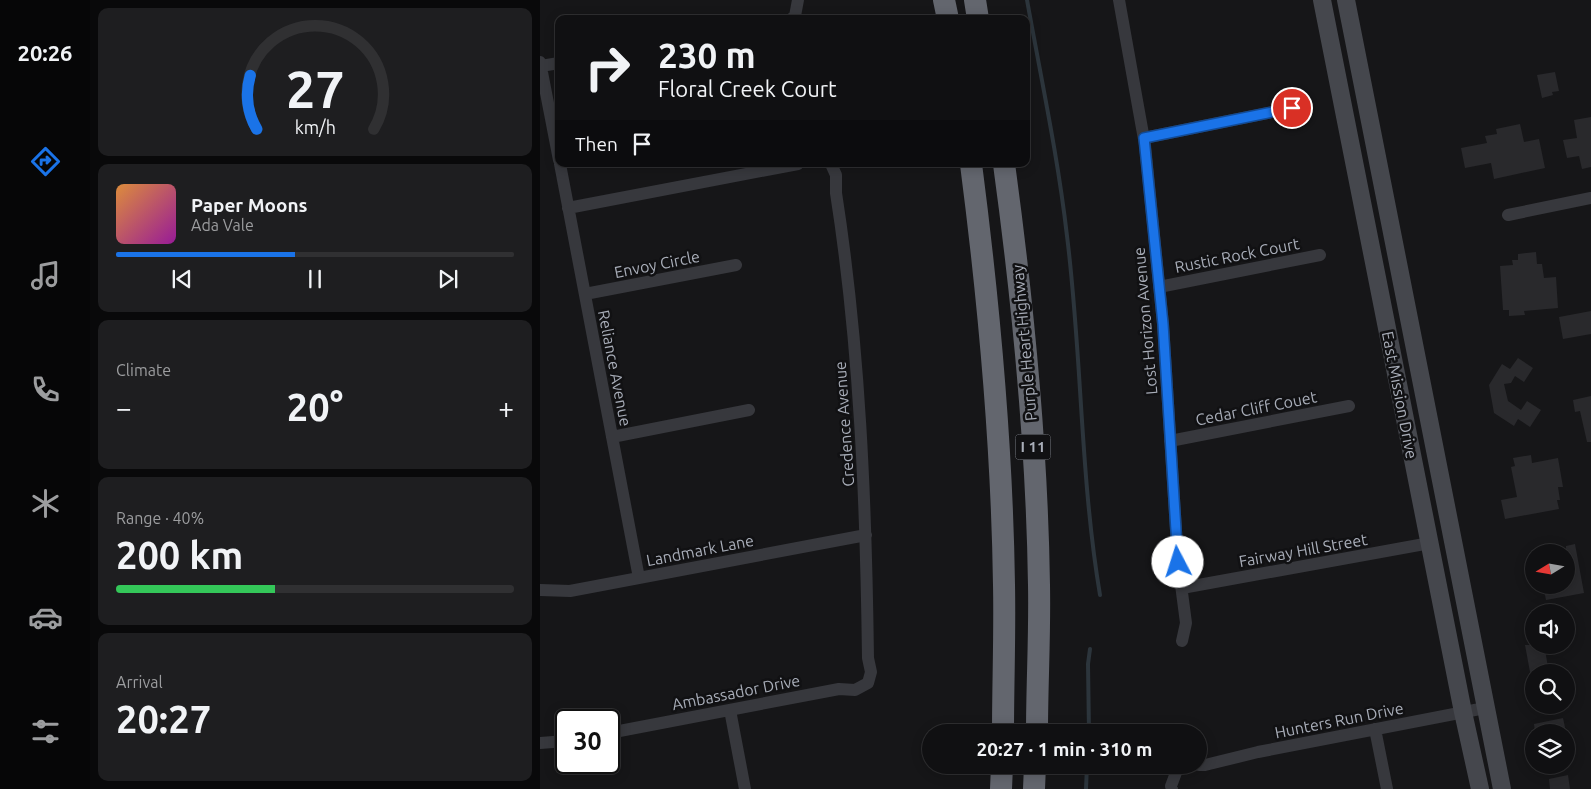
<!DOCTYPE html>
<html lang="en">
<head>
<meta charset="utf-8">
<style>
  body { margin:0; font-family:Ubuntu,sans-serif; background:#1e1e20; color:#f1f3f6; height:100vh; display:flex; flex-direction:column; font-size:19px; white-space:nowrap }
  * { box-sizing:border-box; margin:0 }
  p { font-size:16px; color:#9c9d9f }
  .icon { flex:none; width:28px; height:28px; fill:none; stroke:currentColor; stroke-width:2; stroke-linecap:round; stroke-linejoin:round }
  .map { position:relative; flex:1; overflow:hidden }
  .side { display:flex; flex-direction:column; gap:8px; padding:8px; background:#09090a; width:450px }
  .side>* { flex:none }
  .guide { position:absolute; left:15px; top:15px; width:475px; height:152px; border-radius:10px; box-shadow:0 2px 12px #0003,0 0 0 1px #303032; background:#101012; color:#f1f3f6; overflow:hidden }
  .needle { width:32px; rotate:259deg }
  .fabs { position:absolute; left:985px; top:544px; display:grid; gap:10px }
  .fabs a { display:grid; place-items:center; width:50px; height:50px; border-radius:50%; background:#101012; box-shadow:0 2px 12px #0003,0 0 0 1px #303032; font-size:25px }
  .speed { position:absolute; left:15px; top:709px; display:flex; gap:10px; font-size:25px; font-weight:700; text-align:center }
  .speed>* { display:grid; place-content:center; width:65px; height:65px; border-radius:50%; background:#101012; box-shadow:0 2px 12px #0003,0 0 0 1px #303032; line-height:1 }
  .speed .limit { border:2px solid #111; border-radius:8px; background:#fff; color:#111 }
  .pin { position:absolute; display:grid; place-items:center; width:42px; height:42px; color:#fff; margin:-21px; border:2px solid #fff; border-radius:50%; box-shadow:0 1px 5px #0007 }
  .me { position:absolute; width:55px; margin:-28px; rotate:355deg; stroke-linejoin:round; filter:drop-shadow(0 0 4px #0008) }
  .turn { display:flex; align-items:center; gap:18px; height:105px; padding:0 20px; font-size:22px }
  .turn .icon { width:65px; height:65px; stroke-width:2.5 }
  .turn b { display:block; font-size:35px; line-height:42px }
  .then { display:flex; align-items:center; height:48px; padding:0 20px; background:#0003; gap:10px; font-size:19px }
  .big { font-size:38px; font-weight:700; line-height:1.1 }
  .side .card { flex:1; display:flex; flex-direction:column; justify-content:center; gap:8px; min-width:0; padding:0 18px; border-radius:10px; background:#1e1e20 }
  .side .dial { align-items:center; gap:0 }
  .dial svg { height:130px; overflow:visible; fill:none; stroke:#303032; stroke-width:7; stroke-linecap:round; text-anchor:middle }
  .dial text { fill:#f1f3f6; stroke:none }
  .song { display:flex; align-items:center; gap:15px }
  .cover { width:60px; height:60px; border-radius:8px; background:linear-gradient(135deg,hsl(30 70% 55%),hsl(300 70% 35%)) }
  .played { height:5px; border-radius:2px; background:linear-gradient(90deg,#1a73e8 45%,#303032 45%) }
  .keys { display:flex; justify-content:space-around; direction:ltr }
  .heat { display:flex; justify-content:space-between; align-items:center; font-size:28px; direction:ltr }
  .charge { height:8px; border-radius:4px; background:linear-gradient(90deg,#34c759 40%,#303032 0) }
  .trip { position:absolute; left:382px; top:724px; width:285px; height:50px; border-radius:25px; background:#101012; box-shadow:0 2px 12px #0003,0 0 0 1px #303032; font-weight:700; line-height:50px; text-align:center }
  main { display:flex; flex:1; min-height:0 }
  .tab-bar { display:flex; flex-direction:column; width:90px; justify-content:space-around; align-items:center; background:#060607; color:#9c9d9f }
  .tab-bar .icon { width:35px; height:35px }
  .tab-bar .selected { color:#1a73e8 }
  .tab-bar b { font-size:22px; color:#f1f3f6 }
  .map>svg:first-child { display:block }
  .lines { fill:none; stroke-linecap:round; stroke-linejoin:round }
  .stream { stroke:#2c353c; stroke-width:4 }
  .building { fill:#29292c }
  .street { stroke:#37383d; stroke-width:12 }
  .secondary { stroke:#45474d; stroke-width:18 }
  .highway { stroke:#63666e; stroke-width:22 }
  .route-casing { stroke:#114b97; stroke-width:12 }
  .route { stroke:#1a73e8; stroke-width:9 }
  .labels { text-anchor:middle; stroke-width:5; stroke-linejoin:round; paint-order:stroke }
  .shield { fill:#111113; stroke:#7b7e86; stroke-width:1 }
  .shield-label { font-size:15px; font-weight:bold; fill:#a8adb8 }
  .street-label { font-size:16px; fill:#a8adb8; stroke:#111113 }
</style>
</head>
<body>
<main>
<nav class="tab-bar">
<b>20:26</b>
<svg class="icon selected" aria-label="directions" viewBox="0 0 24 24"><path d="M12 3l9 9-9 9-9-9zM9 14v-3h6M13 9l2 2-2 2"/></svg>
<svg class="icon" aria-label="music" viewBox="0 0 24 24"><path d="M9 18V5l10-2v13"/><circle cx="6" cy="18" r="3"/><circle cx="16" cy="16" r="3"/></svg>
<svg class="icon" aria-label="phone" viewBox="0 0 24 24"><path d="M5 4h4l2 5-3 2q2 4 5 5l2-3 5 2v4C11 20 4 13 5 4z"/></svg>
<svg class="icon" aria-label="climate" viewBox="0 0 24 24"><path d="M12 3v18M4 7l16 10M4 17L20 7"/></svg>
<svg class="icon" aria-label="car" viewBox="0 0 24 24"><path d="M5 17H2v-5l4-1 3-4h7l3 4 3 1v5h-3M9 17h6M6 11h13"/><circle cx="7" cy="17" r="2"/><circle cx="17" cy="17" r="2"/></svg>
<svg class="icon" aria-label="filters" viewBox="0 0 24 24"><path d="M4 7h16M4 17h16"/><circle cx="9" cy="7" r="2"/><circle cx="15" cy="17" r="2"/></svg>
</nav>
<section class="side">
<div class="card dial"><svg viewBox="0 0 100 80">
<path d="M14 69A42 42 0 1 1 86 69"/>
<path d="M14 69A42 42 0 0 1 10 36" stroke="#1a73e8"/>
<text x="50" y="56" font-size="32" font-weight="700">27</text>
<text x="50" y="72" font-size="11">km/h</text>
</svg></div>
<div class="card">
<div class="song"><i class="cover"></i><div><b>Paper Moons</b><p>Ada Vale</p></div></div>
<div class="played"></div>
<div class="keys"><svg class="icon" aria-label="previous" viewBox="0 0 24 24"><path d="M18 5L8 12l10 7zM5 5v14"/></svg><svg class="icon" aria-label="pause" viewBox="0 0 24 24"><path d="M8 5v14M16 5v14"/></svg><svg class="icon" aria-label="next" viewBox="0 0 24 24"><path d="M6 5l10 7-10 7zM19 5v14"/></svg></div>
</div>
<div class="card"><p>Climate</p>
<div class="heat"><a>−</a><b class="big">20°</b><a>+</a></div>
</div>
<div class="card"><p>Range · 40%</p><b class="big">200 km</b><div class="charge"></div></div>
<div class="card"><p>Arrival</p><b class="big">20:27</b></div>
</section>
<div class="map">
<svg width="1051" height="789" viewBox="0 0 1051 789">
  <rect width="100%" height="100%" fill="#161618"/>
  <g class="lines">
    <!-- stream -->
    <path class="stream" d="M487 0C501 78 518 157 527 236 542 355 540 476 560 595
      M549 732 548 664 550 649
      M546 789 547 765"/>
  </g>
  <!-- building -->
  <path class="building" d="M1015 72 1019 91 1012 92 1013 95 1002 98 997 75Z
    M1051 117V167L1042 169 1039 156 1027 158 1023 140 1037 138 1034 120Z
    M980 124 984 142 999 139 1005 168 954 179 951 163 925 168 921 148 947 143 945 136 957 134 956 129Z
    M996 252 997 264H1002L1004 278 1016 277 1018 308 984 311 985 315 969 316V310H963L960 266 973 265 972 260H978V254Z
    M1051 311V334L1023 339 1019 317Z
    M978 358 993 368 984 382 975 376 971 383 964 384 968 401 981 410 987 401 1001 410 990 427 978 419 974 426 954 413 949 385 962 364 970 369Z
    M1051 396V442H1047L1040 411 1035 412 1033 400Z
    M991 455 992 463 1018 458 1023 487H1018L1020 500H1017L1019 509 965 519 961 500 977 497 971 467 975 466 973 458Z
    M1035 544 1044 593 1006 600 1003 585H1026V546Z
    M985 645H1004L1009 672H990Z
    M1023 718 1026 732H995L994 724Z
    M1028 775 1030 789H1010L1009 779Z"/>
  <g class="lines">
    <!-- street -->
    <path class="street" d="M579 0 605 145 623 324 638 562 646 623 642 641
      M251 19 255 16 258 0
      M0 62 19 160
      M1 66 19 63
      M604 138 752 108
      M20 164 99 578
      M28 208 258 164
      M968 215 1051 198
      M619 287 780 255
      M45 294 196 265
      M72 437 209 410
      M630 441 809 406
      M642 588 890 543
      M0 590 30 591 326 535
      M190 710 205 789
      M835 729 847 789
      M69 733 299 689 315 690 328 683 331 672 328 658C326 502 320 347 296 193V175L291 164
      M0 743 26 741
      M659 765H665L718 752 945 708
      M632 789 631 786 637 770 648 765"/>
    <!-- secondary -->
    <path class="secondary" d="M782 0 923 712 940 789
      M806 0 962 789"/>
    <!-- highway -->
    <path class="highway" d="M404 0 408 19
      M435 0 438 19
      M431 164C449 303 462 444 464 585 465 634 463 683 463 732
      M464 164C483 303 497 444 499 585 500 634 497 683 497 732
      M461 789 462 765
      M494 789 495 765"/>
  </g>
  <g class="lines">
    <defs>
      <path id="route" d="M638 562 623 324 604 138 752 108"/>
    </defs>
    <!-- route casing -->
    <use href="#route" class="route-casing"/>
    <!-- route -->
    <use href="#route" class="route"/>
  </g>
  <g class="labels">
    <!-- shield labels -->
    <rect class="shield" x="475.5" y="434.5" width="35" height="25" rx="4"/>
    <g class="shield-label">
      <text x="493" y="452">I 11</text>
    </g>
    <!-- street labels -->
    <g class="street-label">
      <text transform="translate(697 255) rotate(-11)" y="6">Rustic Rock Court</text>
      <text transform="translate(117 264) rotate(-11)" y="6">Envoy Circle</text>
      <text transform="translate(605 321) rotate(-95)" y="6">Lost Horizon Avenue</text>
      <text transform="translate(484 343) rotate(-95)" y="6">Purple Heart Highway</text>
      <text transform="translate(75 368) rotate(79)" y="6">Reliance Avenue</text>
      <text transform="translate(860 395) rotate(79)" y="6">East Mission Drive</text>
      <text transform="translate(716 408) rotate(-11)" y="6">Cedar Cliff Couet</text>
      <text transform="translate(304 424) rotate(-94)" y="6">Credence Avenue</text>
      <text transform="translate(160 550) rotate(-11)" y="6">Landmark Lane</text>
      <text transform="translate(763 550) rotate(-10)" y="6">Fairway Hill Street</text>
      <text transform="translate(196 692) rotate(-11)" y="6">Ambassador Drive</text>
      <text transform="translate(799 720) rotate(-11)" y="6">Hunters Run Drive</text>
    </g>
  </g>
</svg>
<div class="fabs">
<a><svg class="needle" viewBox="-14 -14 28 28"><path d="M0-13l5 13h-10z" fill="#e53935"/><path d="M0 13l5-13h-10z" fill="#9c9d9f"/></svg></a>
<a><svg class="icon" aria-label="sound" viewBox="0 0 24 24"><path d="M4 9h4l5-4v14l-5-4H4zM17 9q2 3 0 6"/></svg></a>
<a><svg class="icon" aria-label="search" viewBox="0 0 24 24"><circle cx="10" cy="10" r="6"/><path d="M15 15l6 6"/></svg></a>
<a><svg class="icon" aria-label="layers" viewBox="0 0 24 24"><path d="M12 4l9 5-9 5-9-5zM3 14l9 5 9-5"/></svg></a>
</div>
<div class="speed"><div class="limit">30</div></div>
<div class="pin" style="left:752px;top:108px;background:#d93025"><svg class="icon" aria-label="arrive" viewBox="0 0 24 24"><path d="M6 21V4h12l-3 4 3 4H6"/></svg></div>
<svg class="me" style="left:638px;top:562px" viewBox="-20 -20 40 40"><circle r="19" fill="#fff"/><path d="M0-13L10 11 0 6-10 11z" fill="#1a73e8"/></svg>
<div class="trip">20:27 · 1 min · 310 m</div>
<div class="guide">
<div class="turn"><svg class="icon" aria-label="right" viewBox="0 0 24 24"><path d="M7 20v-9h11M14 6l5 5-5 5"/></svg><div><b>230 m</b>Floral Creek Court</div></div>
<div class="then">Then<svg class="icon" aria-label="arrive" viewBox="0 0 24 24"><path d="M6 21V4h12l-3 4 3 4H6"/></svg></div>
</div>
</div>
</main>
</body>
</html>
